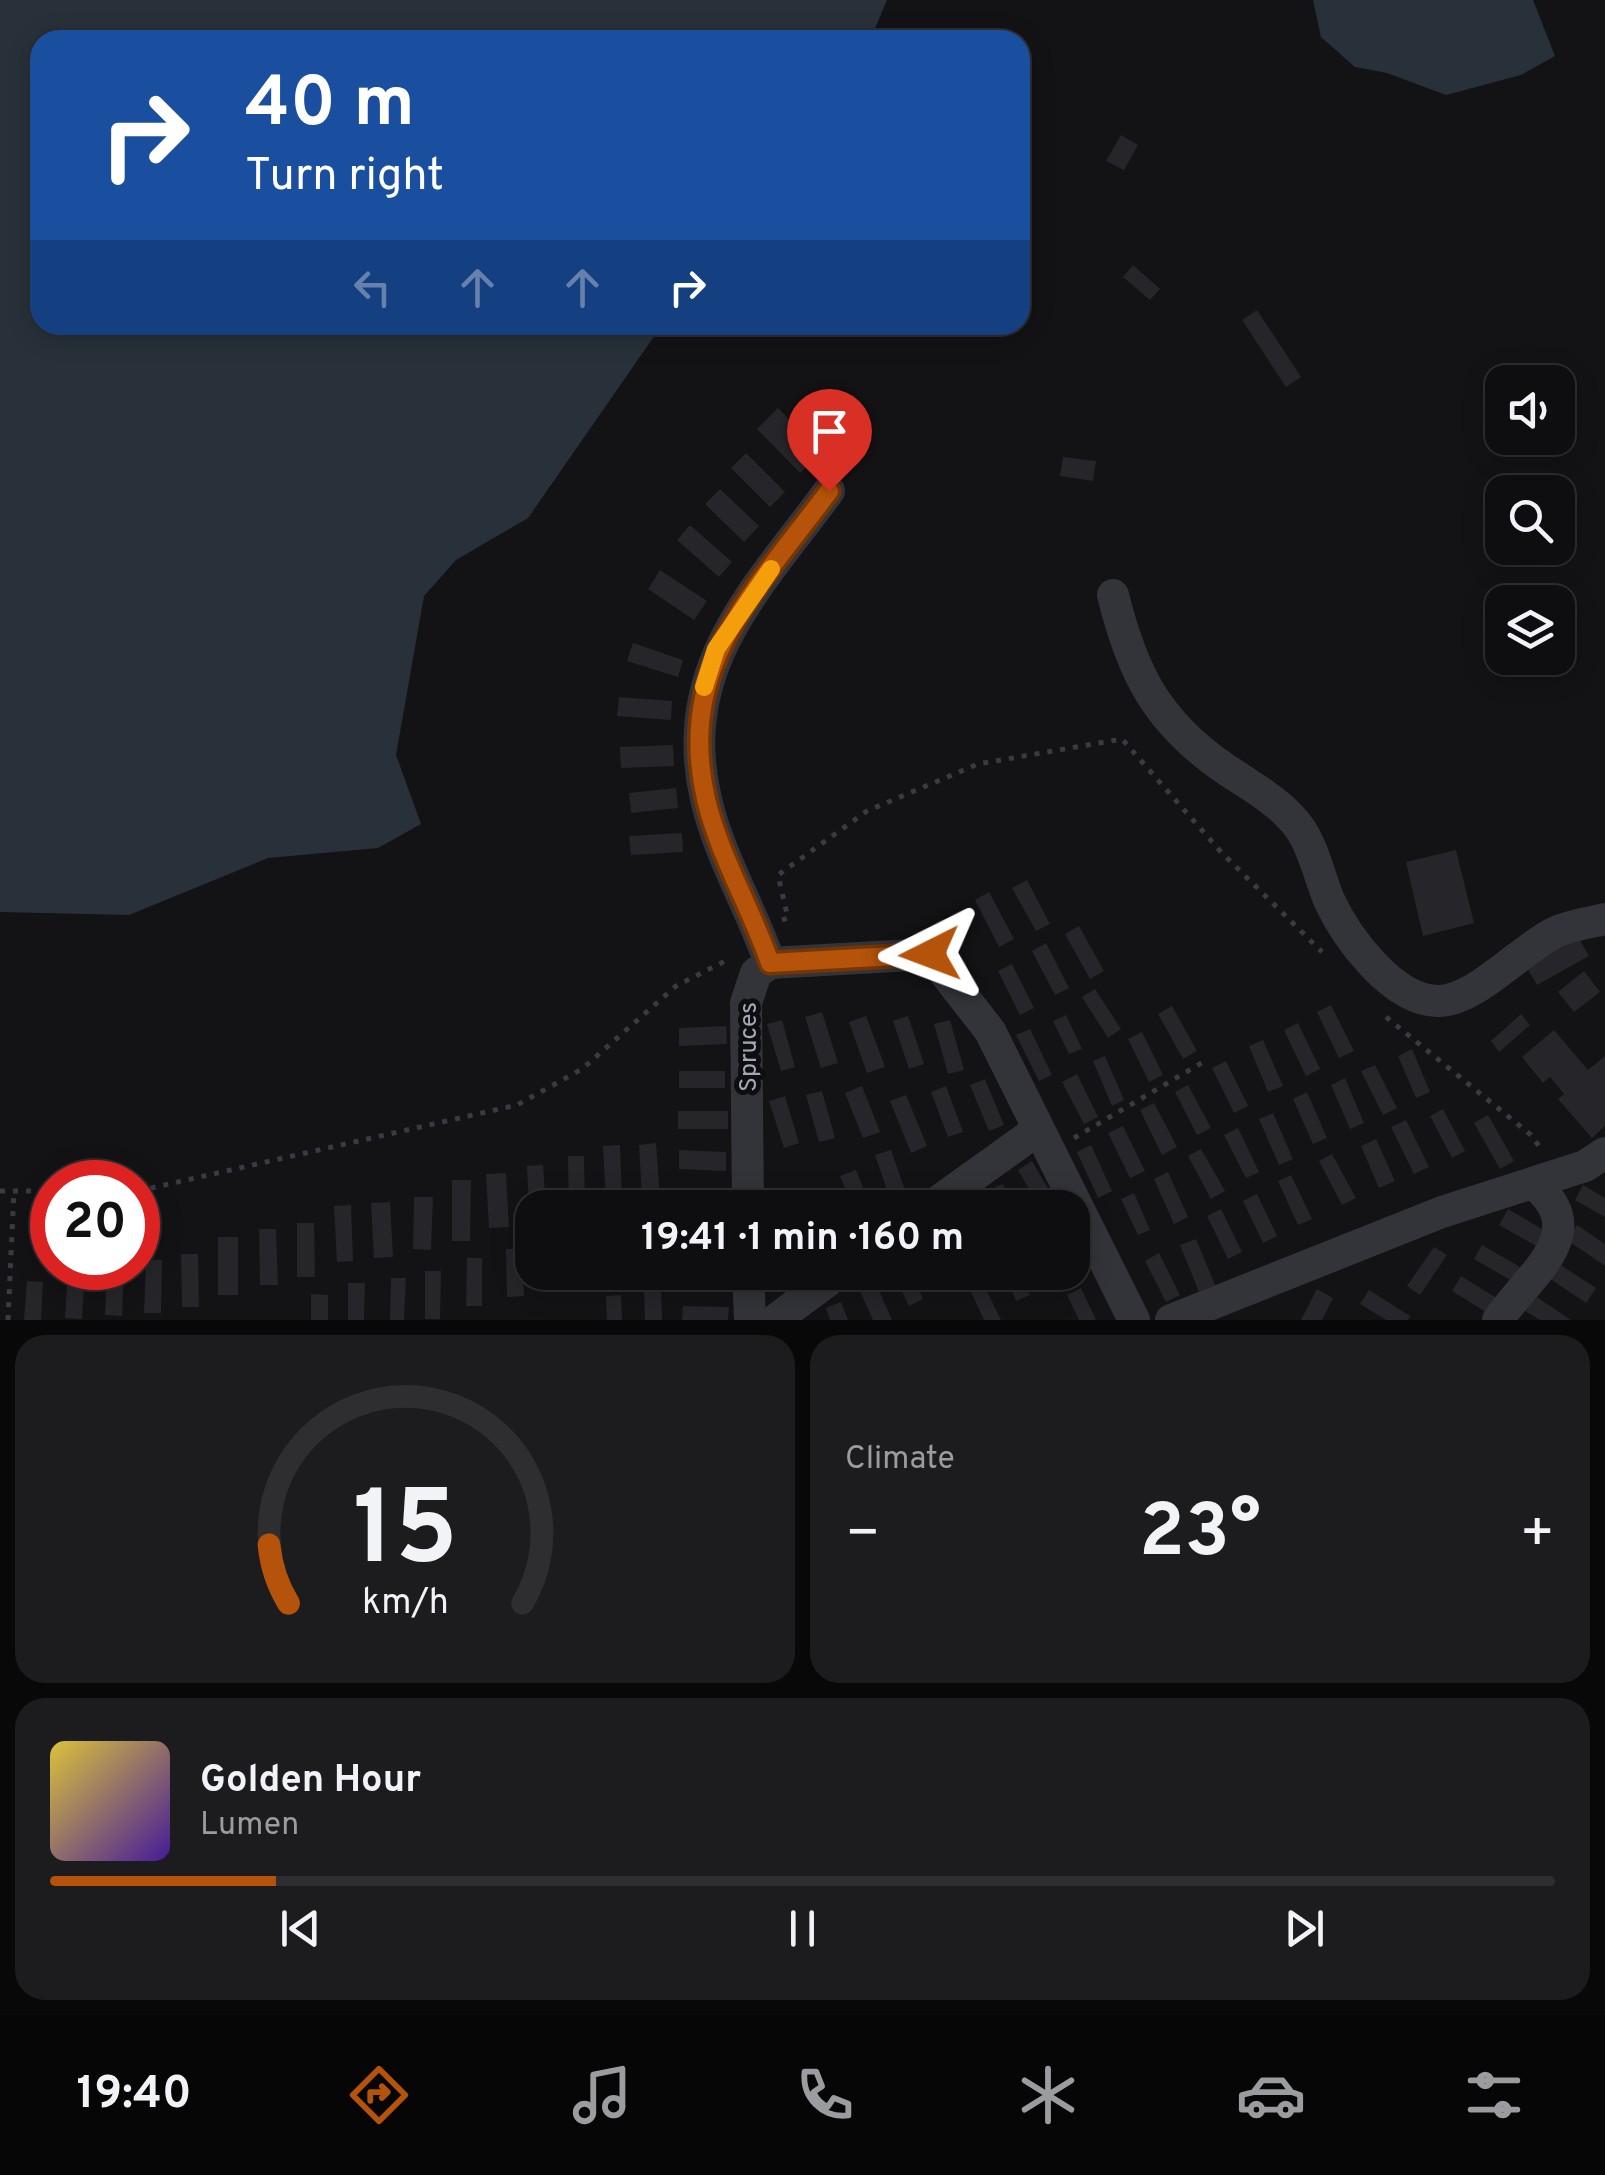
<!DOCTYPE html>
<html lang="en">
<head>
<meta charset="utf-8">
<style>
  body { margin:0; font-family:Overpass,sans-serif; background:#1c1c1e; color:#f1f3f6; height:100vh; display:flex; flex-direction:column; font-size:38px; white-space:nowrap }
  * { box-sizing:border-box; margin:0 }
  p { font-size:32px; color:#9b9c9f }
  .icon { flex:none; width:55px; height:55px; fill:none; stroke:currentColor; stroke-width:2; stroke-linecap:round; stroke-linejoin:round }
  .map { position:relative; height:1320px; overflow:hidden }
  .details { display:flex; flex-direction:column; gap:15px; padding:15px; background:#080809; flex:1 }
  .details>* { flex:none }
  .banner { position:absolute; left:30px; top:30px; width:1000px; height:305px; border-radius:30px; box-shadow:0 5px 25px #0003,0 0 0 2px #2e2e30; background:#1a4fa0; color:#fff; overflow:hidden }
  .fabs { position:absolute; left:1485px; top:365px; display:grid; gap:20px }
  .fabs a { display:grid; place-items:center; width:90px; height:90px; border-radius:20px; background:#0e0e10; box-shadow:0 5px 25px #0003,0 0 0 2px #2e2e30; font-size:50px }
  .speed { position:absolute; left:30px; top:1160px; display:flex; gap:20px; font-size:50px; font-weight:700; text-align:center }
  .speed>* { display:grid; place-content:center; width:130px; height:130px; border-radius:50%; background:#0e0e10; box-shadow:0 5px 25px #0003,0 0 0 2px #2e2e30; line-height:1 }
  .speed .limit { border:15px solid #d22; background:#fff; color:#111 }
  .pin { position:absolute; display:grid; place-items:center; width:85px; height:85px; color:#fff; margin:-102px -42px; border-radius:50% 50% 50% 0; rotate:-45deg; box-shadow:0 0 10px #0007 }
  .pin .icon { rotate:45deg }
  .me { position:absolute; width:110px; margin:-55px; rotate:267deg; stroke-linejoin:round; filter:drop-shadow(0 0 8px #0008) }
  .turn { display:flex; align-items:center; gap:35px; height:210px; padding:0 50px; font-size:45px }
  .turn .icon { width:130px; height:130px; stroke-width:2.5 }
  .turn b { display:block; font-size:70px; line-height:85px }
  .lanes { display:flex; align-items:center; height:95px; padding:0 50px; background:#0003; justify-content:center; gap:50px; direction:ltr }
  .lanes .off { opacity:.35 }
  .big { font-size:75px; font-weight:700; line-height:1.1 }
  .details .widget { flex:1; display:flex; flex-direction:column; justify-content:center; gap:15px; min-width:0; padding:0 35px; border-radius:30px; background:#1c1c1e }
  .details .dial { align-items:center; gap:0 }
  .dial svg { height:260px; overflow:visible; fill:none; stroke:#2e2e30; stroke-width:7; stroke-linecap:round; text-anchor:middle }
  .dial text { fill:#f1f3f6; stroke:none }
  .song { display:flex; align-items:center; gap:30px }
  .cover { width:120px; height:120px; border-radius:15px; background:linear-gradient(135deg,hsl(50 70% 55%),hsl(260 70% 35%)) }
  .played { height:10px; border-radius:5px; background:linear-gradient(90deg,#b45309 15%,#2e2e30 15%) }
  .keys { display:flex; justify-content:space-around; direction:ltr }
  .heat { display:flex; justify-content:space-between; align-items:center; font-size:55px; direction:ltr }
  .details .tiles { flex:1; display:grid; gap:15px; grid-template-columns:1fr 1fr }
  .widget:last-child { grid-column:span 2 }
  .trip { position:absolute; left:515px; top:1190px; width:575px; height:100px; border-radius:30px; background:#0e0e10; box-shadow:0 5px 25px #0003,0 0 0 2px #2e2e30; font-weight:700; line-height:100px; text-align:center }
  .tab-bar { display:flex; height:160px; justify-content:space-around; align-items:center; background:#060606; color:#9b9c9f }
  .tab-bar .icon { width:70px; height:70px }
  .tab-bar .current { color:#b45309 }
  .tab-bar b { font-size:45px; color:#f1f3f6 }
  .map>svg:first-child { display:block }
  .water { fill:#28313a }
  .building { fill:#262529 }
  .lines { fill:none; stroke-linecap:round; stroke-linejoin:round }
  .path { stroke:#393b41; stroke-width:5; stroke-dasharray:5 8; stroke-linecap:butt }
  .minor { stroke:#33343a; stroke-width:32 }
  .route-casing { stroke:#753606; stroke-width:25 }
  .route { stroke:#b45309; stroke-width:18 }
  .slow { stroke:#f59e0b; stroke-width:18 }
  .labels { text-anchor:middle; stroke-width:10; stroke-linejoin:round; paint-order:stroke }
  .street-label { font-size:25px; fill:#a3a8b7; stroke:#0e0e10 }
</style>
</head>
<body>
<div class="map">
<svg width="1605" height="1320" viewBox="0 0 1605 1320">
  <rect width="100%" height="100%" fill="#131315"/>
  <!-- water -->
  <path class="water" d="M0 0H887L870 40H40V325H662L528 518 456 560 424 596 396 755 421 824 378 848 268 858 129 915 0 912Z
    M1313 0H1533L1555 56 1521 75 1446 95 1387 73 1355 67 1321 37Z"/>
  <!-- building -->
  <path class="building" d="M1121 135 1138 145 1124 170 1106 161Z
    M1133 265 1160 289 1150 300 1123 277Z
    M1257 310 1301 377 1286 387 1242 320Z
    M778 408 821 452 800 473 757 429Z
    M746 453 785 492 770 507 731 468Z
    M1063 457 1096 461 1093 481 1060 476Z
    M720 489 759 526 744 542 705 504Z
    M690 525 732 562 719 577 677 540Z
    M660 570 707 601 694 620 648 589Z
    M633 643 683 660 678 677 627 661Z
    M619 697 672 701 671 720 617 716Z
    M673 745 674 766 621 768 620 747Z
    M676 788 678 808 631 813 629 793Z
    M682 833 683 852 631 855 629 836Z
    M1456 850 1474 923 1423 936 1406 862Z
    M1027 880 1050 924 1036 931 1012 888Z
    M989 892 1014 939 999 947 975 900Z
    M1079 926 1104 971 1090 979 1065 934Z
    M1577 935 1589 956 1537 985 1525 964Z
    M1046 943 1069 988 1055 995 1032 951Z
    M1012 964 1034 1008 1020 1015 998 971Z
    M1584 971 1600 992 1574 1012 1558 992Z
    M1095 989 1121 1029 1108 1038 1082 997Z
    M1331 1005 1354 1051 1339 1058 1317 1012Z
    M1172 1006 1197 1051 1183 1059 1158 1014Z
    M822 1012 838 1063 821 1068 805 1017Z
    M1521 1014 1530 1025 1499 1052 1491 1041Z
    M1066 1015 1082 1049 1069 1054 1053 1021Z
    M866 1016 885 1067 867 1073 849 1022Z
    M908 1016 924 1064 909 1069 893 1021Z
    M782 1020 795 1067 781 1071 767 1024Z
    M950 1020 964 1070 948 1074 934 1024Z
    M1298 1023 1320 1069 1306 1076 1284 1030Z
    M726 1026 727 1044 679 1046V1028Z
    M1030 1029 1052 1075 1039 1081 1016 1035Z
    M1554 1030 1588 1070 1605 1056V1126L1592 1138 1558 1099 1564 1094 1550 1077 1543 1083 1522 1057Z
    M1142 1032 1163 1075 1149 1082 1128 1039Z
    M1263 1040 1283 1086 1268 1092 1249 1046Z
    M1412 1049 1430 1092 1416 1098 1398 1056Z
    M1105 1056 1124 1100 1112 1106 1093 1061Z
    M1226 1061 1248 1106 1234 1113 1212 1068Z
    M1375 1065 1397 1108 1383 1115 1361 1071Z
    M679 1071H725V1088H679Z
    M1077 1074 1098 1117 1084 1124 1062 1082Z
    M1345 1078 1364 1123 1350 1129 1331 1085Z
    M985 1079 1004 1125 989 1131 970 1085Z
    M1188 1085 1211 1128 1197 1135 1175 1092Z
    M862 1086 880 1132 863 1138 845 1093Z
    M946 1086 963 1132 948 1137 931 1092Z
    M822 1091 835 1138 819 1142 806 1095Z
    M1307 1092 1327 1138 1313 1144 1293 1099Z
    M906 1095 927 1146 911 1153 890 1101Z
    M785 1096 799 1143 784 1148 769 1101Z
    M1154 1103 1177 1147 1162 1155 1140 1110Z
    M1443 1109 1465 1151 1452 1158 1430 1116Z
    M678 1111H728V1129H678Z
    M1273 1113 1293 1159 1279 1165 1259 1119Z
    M1488 1115 1514 1161 1500 1169 1474 1123Z
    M1406 1120 1429 1167 1414 1174 1391 1127Z
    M1123 1126 1145 1171 1130 1178 1108 1133Z
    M1238 1128 1259 1172 1246 1178 1224 1135Z
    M1376 1139 1395 1181 1379 1188 1361 1146Z
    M656 1143 660 1197 642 1198 639 1145Z
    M620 1145 622 1200 606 1201 603 1146Z
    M1091 1145 1112 1191 1098 1198 1077 1152Z
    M1201 1149 1225 1191 1211 1199 1188 1156Z
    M679 1150 726 1152V1171L679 1169Z
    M891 1150 907 1196 891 1202 875 1155Z
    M1332 1154 1356 1198 1342 1205 1319 1161Z
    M568 1156H584L585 1208H569Z
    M1032 1161 1058 1206 1055 1208H1040L1018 1170Z
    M543 1165 546 1208H529L527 1166Z
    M856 1170 871 1208H853L840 1176Z
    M1168 1172 1188 1217 1174 1224 1154 1179Z
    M506 1173 509 1227 489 1228 486 1174Z
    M1291 1175 1312 1219 1298 1225 1278 1181Z
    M452 1180H471L470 1241H452Z
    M1003 1184 1013 1208H996L988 1190Z
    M1583 1185 1605 1198V1217L1575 1200Z
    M726 1191 727 1208H679L678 1192Z
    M1134 1193 1150 1230 1138 1235 1121 1199Z
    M1257 1194 1277 1236 1263 1243 1243 1201Z
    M414 1197H433L431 1250 413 1249Z
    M390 1202 393 1257 374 1258 371 1203Z
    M351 1205 353 1261 337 1262 334 1206Z
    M1221 1209 1242 1252 1228 1259 1207 1216Z
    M1508 1209 1547 1232 1538 1247 1499 1225Z
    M297 1223H314L315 1277H297Z
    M1577 1225 1605 1244V1266L1567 1240Z
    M259 1229H276L278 1285H260Z
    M218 1237H238V1295H218Z
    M1196 1239 1215 1285 1199 1292 1180 1245Z
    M1482 1245 1520 1267 1512 1281 1474 1259Z
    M1434 1247 1447 1255 1420 1295 1407 1286Z
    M506 1249H522L524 1296 507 1297Z
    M1159 1253 1180 1295 1166 1302 1145 1261Z
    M181 1254H198L199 1307H182Z
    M467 1258H482V1306H466Z
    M146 1260H162L161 1313H144Z
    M1556 1262 1596 1288 1586 1303 1546 1276Z
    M68 1268H85L82 1319 65 1318Z
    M107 1268H124L122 1316 105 1315Z
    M425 1271H441L440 1319H425Z
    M543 1272H559L560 1288 545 1289Z
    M683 1272H728V1283L685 1286Z
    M893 1272H911L923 1299 909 1306Z
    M1004 1272H1020L1030 1295 1016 1301Z
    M979 1275 1001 1320H984L966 1281Z
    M1461 1276 1498 1299 1489 1314 1452 1291Z
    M391 1278H406L404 1320H390Z
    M27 1281 43 1282 41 1320H24Z
    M875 1281 892 1320H873L859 1289Z
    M348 1283H365L364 1320H348Z
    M661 1287 662 1320H645L644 1288Z
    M1081 1288 1096 1320H1079L1067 1295Z
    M1317 1289 1333 1298 1322 1320H1301Z
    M1369 1290 1410 1316 1408 1320H1386L1360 1304Z
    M1529 1292 1571 1320H1540L1519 1307Z
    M311 1294 328 1295V1320H311Z
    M621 1295 622 1320H607L606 1296Z
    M841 1302 848 1320H830L826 1308Z
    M683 1306 729 1307 728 1320H682Z"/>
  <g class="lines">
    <!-- path -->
    <path class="path" d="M782 920 788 918 778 875 867 811 978 764 1122 739 1221 852 1322 952
      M1386 1017 1531 1135 1541 1149
      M1074 1138 1205 1061
      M0 1191H52
      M138 1191 517 1105 582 1069 676 986 727 960
      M8 1320 14 1190"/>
    <!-- minor -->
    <path class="minor" d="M1113 595C1132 672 1156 721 1224 768 1249 785 1284 804 1301 830 1314 850 1320 878 1329 900 1346 937 1392 1000 1437 1001 1473 1003 1521 949 1554 933 1569 925 1589 923 1605 919
      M770 963C751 908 719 856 706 799 675 667 757 589 829 491
      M748 1208 746 1003 756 973 770 963 930 954 990 1031 1134 1320
      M929 1208 1039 1129
      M748 1272 750 1320
      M775 1320 840 1272
      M1171 1320 1442 1212 1585 1166 1605 1153
      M1498 1320C1528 1275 1594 1233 1534 1184"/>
  </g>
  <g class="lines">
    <defs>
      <path id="route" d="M829 491C756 590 675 665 706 799 719 855 751 908 770 963L930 954"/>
    </defs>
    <!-- route casing -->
    <use href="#route" class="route-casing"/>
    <!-- route -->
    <use href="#route" class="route"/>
    <!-- slow -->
    <path class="slow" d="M704 687 716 649 771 569"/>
  </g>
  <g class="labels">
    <!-- street labels -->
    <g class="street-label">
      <text transform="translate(747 1047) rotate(-90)" y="9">Spruces</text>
    </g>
  </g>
</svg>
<div class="fabs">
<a><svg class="icon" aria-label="sound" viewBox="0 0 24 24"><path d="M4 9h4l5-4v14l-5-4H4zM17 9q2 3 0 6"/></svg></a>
<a><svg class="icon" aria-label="search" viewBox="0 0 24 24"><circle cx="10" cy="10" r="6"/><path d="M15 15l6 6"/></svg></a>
<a><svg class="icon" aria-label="layers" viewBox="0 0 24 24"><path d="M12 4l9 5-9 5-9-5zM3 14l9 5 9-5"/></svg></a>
</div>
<div class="speed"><div class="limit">20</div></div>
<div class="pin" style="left:829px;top:491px;background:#d93025"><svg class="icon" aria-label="arrive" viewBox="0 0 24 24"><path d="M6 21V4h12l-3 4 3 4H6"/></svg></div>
<svg class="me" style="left:930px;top:954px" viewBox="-20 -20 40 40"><path d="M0-17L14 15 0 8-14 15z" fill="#b45309" stroke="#fff" stroke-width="4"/></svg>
<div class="trip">19:41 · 1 min · 160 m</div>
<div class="banner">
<div class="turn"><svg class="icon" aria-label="right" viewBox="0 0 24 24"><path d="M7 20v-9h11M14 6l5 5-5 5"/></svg><div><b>40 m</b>Turn right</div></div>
<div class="lanes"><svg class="icon off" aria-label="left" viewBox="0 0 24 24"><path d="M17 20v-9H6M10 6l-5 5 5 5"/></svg><svg class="icon off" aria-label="ahead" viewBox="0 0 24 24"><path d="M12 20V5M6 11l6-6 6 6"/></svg><svg class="icon off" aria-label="ahead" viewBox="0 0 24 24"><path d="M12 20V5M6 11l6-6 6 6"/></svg><svg class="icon" aria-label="right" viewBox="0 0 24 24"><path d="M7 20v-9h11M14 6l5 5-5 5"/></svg></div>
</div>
</div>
<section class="details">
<div class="tiles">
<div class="widget dial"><svg viewBox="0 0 100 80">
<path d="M14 69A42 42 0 1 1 86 69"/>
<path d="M14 69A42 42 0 0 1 8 51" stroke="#b45309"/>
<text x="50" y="56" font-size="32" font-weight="700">15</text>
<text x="50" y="72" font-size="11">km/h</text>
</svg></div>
<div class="widget"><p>Climate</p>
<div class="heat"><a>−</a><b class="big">23°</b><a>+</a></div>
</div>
<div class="widget">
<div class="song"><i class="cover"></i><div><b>Golden Hour</b><p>Lumen</p></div></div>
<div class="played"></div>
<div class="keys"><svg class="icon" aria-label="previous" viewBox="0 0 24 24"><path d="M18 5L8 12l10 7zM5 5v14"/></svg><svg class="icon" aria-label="pause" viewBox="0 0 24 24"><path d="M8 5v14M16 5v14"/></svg><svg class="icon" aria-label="next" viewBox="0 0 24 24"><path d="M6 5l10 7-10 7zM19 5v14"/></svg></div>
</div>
</div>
</section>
<nav class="tab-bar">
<b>19:40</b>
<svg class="icon current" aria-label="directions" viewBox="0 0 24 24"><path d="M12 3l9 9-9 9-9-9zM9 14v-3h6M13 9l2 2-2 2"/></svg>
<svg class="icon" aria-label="music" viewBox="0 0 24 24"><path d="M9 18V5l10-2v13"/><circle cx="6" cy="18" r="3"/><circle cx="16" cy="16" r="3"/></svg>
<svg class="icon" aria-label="phone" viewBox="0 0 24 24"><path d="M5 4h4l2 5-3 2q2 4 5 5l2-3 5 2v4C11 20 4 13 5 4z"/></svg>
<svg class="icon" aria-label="climate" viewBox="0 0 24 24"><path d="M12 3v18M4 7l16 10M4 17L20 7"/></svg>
<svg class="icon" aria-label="car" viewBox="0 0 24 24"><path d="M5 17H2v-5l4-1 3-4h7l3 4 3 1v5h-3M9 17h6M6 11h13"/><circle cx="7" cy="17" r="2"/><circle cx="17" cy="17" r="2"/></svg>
<svg class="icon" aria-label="filters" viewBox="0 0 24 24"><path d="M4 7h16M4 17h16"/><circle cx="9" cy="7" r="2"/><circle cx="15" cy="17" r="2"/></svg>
</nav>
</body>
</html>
